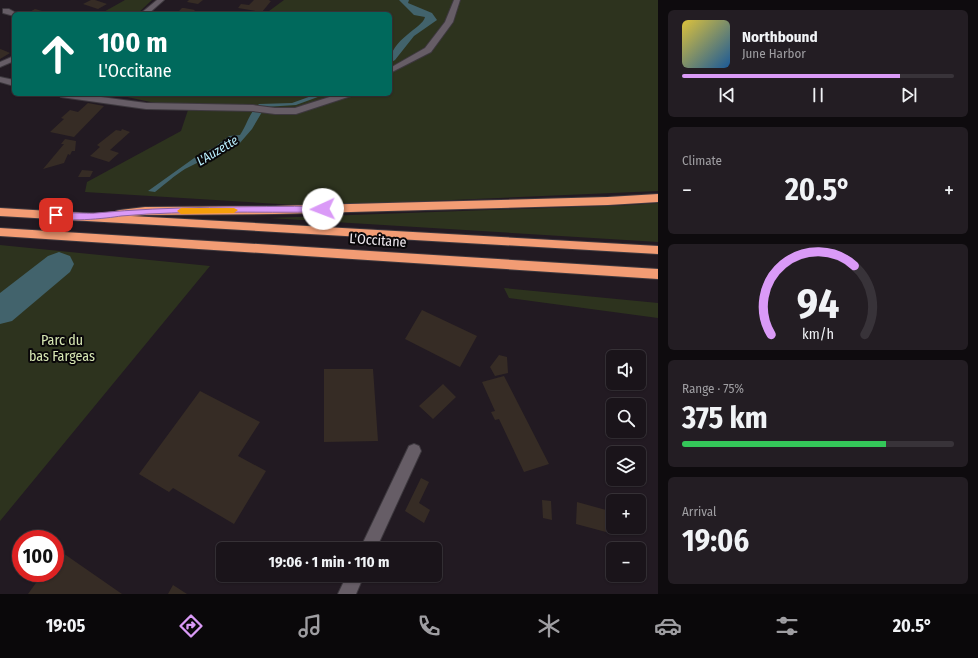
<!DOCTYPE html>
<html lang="en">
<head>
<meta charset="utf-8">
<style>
  body { margin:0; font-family:"Fira Sans Condensed",sans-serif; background:#231d23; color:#f1f3f6; height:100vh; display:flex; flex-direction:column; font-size:15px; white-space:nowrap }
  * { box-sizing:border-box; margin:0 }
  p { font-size:13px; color:#9f9ea2 }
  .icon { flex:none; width:22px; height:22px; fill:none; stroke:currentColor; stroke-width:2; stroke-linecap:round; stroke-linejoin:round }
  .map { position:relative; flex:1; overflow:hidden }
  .sheet { display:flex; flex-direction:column; gap:10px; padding:10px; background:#0e0b0e; width:320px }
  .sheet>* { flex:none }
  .banner { position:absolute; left:12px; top:12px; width:380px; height:84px; border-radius:6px; box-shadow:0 1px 3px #0004,0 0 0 1px #383339; background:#00695c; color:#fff; overflow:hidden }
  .controls { position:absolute; left:606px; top:350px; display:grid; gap:8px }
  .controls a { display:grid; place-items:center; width:40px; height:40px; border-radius:6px; background:#1a141a; box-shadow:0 1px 3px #0004,0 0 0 1px #383339; font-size:20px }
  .speed { position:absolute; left:12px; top:530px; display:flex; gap:8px; font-size:20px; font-weight:700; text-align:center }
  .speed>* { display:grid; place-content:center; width:52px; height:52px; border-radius:50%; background:#1a141a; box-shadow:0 1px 3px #0004,0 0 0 1px #383339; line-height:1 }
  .speed .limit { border:6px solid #d22; background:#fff; color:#111 }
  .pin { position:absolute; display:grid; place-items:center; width:34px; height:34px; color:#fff; margin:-17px; border-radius:8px; box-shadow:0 2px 6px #0006 }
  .me { position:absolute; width:44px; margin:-22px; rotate:268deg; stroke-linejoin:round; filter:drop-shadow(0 0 3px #0008) }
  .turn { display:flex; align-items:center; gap:14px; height:84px; padding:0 20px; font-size:18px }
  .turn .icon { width:52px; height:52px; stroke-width:2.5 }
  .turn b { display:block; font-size:28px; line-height:34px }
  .big { font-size:30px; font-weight:700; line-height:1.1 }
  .sheet .widget { flex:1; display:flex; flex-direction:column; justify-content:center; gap:6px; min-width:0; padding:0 14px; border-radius:6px; background:#231d23 }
  .sheet .dial { align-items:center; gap:0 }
  .dial svg { height:104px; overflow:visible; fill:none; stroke:#383339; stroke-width:7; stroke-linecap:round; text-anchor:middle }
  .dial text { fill:#f1f3f6; stroke:none }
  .song { display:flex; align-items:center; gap:12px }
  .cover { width:48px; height:48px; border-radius:6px; background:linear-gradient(135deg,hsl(50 70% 55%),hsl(210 70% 35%)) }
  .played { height:4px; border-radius:2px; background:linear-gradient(90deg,#da9af7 80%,#383339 80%) }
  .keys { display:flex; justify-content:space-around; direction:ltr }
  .heat { display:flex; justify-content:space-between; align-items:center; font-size:22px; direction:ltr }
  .charge { height:6px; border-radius:3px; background:linear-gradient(90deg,#34c759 75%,#383339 0) }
  .trip { position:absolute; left:216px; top:542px; width:226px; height:40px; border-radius:6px; background:#1a141a; box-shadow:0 1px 3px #0004,0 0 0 1px #383339; font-weight:700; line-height:40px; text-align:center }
  .tab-bar { display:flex; height:64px; justify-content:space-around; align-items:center; background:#0a080a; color:#9f9ea2 }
  .tab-bar .icon { width:28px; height:28px }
  .tab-bar .active { color:#da9af7 }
  .tab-bar b { font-size:18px; color:#f1f3f6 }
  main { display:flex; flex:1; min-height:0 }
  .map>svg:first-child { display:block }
  .green { fill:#2d331e }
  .water { fill:#42636c }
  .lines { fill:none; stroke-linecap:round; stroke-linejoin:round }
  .river { fill:#42636c; fill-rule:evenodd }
  .building { fill:#362c25 }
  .street-casing { stroke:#3d383e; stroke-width:2 }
  .highway-casing { stroke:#3d383e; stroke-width:2 }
  .street { fill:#665d66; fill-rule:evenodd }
  .highway { fill:#f29c74; fill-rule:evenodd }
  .route { fill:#da9af7; stroke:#8e64a1 }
  .slow { fill:#f59e0b }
  .labels { text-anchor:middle; stroke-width:4; stroke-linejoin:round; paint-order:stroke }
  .far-water-label { font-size:13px; font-style:italic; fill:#b9eefc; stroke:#090709 }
  .street-label { font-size:14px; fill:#ede7ed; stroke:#090709 }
  .park-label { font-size:14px; fill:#d7e7b3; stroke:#090709 }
</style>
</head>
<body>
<main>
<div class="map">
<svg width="658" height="594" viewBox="0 0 658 594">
  <rect width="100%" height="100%" fill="#221a22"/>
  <!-- green -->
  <path class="green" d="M125 0H152L137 14H100Z
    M284 0H658V191L312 206 85 192 87 182 181 131 188 110 127 97 131 94H390V14H265Z
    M658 203V242L269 218 632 205Z
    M0 245 210 266 0 521Z
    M504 288 658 303V318L509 298Z"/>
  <!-- water -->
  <path class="water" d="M399 0H409L408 3 432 13 437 20 414 36 395 60 390 63C390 39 423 28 425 17L414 15Z
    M317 94H326L296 105 265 107 252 129 239 144 231 142C217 153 201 161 185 169 175 175 164 185 155 192L148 191 197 156 215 147 229 136 240 135C247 125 249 113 259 104L292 103Z
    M29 290 0 314V305L18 291Z"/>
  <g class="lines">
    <!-- river -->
    <path class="river" d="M59 252 70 256 74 264 70 272 12 321 0 324V293L48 256Z"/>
  </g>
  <!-- building -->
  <path class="building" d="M91 0H95L107 4 98 9 83 4Z
    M189 0H203L198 4 187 2Z
    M254 0H270L269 1H271L262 12 238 8 241 4 249 5Z
    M182 8H184L195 10 191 14H176Z
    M35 9 42 11 37 14H26Z
    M0 49 3 50 10 53 0 59Z
    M88 103 104 106 74 137 50 132 64 119 61 118 70 110 78 112Z
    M122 129 130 132 110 150 119 153 109 162 90 156 100 147 97 145 116 130 121 131Z
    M65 139 76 141 75 151H72L70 155 68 154 64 163 43 169 64 144H61Z
    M82 170 93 171 90 177H78Z
    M422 310 477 336 460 367 405 339Z
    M499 355 507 357 508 373 495 376 490 367Z
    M324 369H373L378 441 324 442Z
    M504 376 549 464 524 472 499 419 495 420 491 412 495 411 482 382Z
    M443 384 456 397 433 419 419 406Z
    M200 391 260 422 238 456 266 471 234 524 173 488 169 492 139 474Z
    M421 478 429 482 419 503 430 510 424 523 405 511Z
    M542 500 551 501 552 520 543 518Z
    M577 502 606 510V532L576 524Z
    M60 551 122 594H28L43 573H55V558Z
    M173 585 187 594H168Z"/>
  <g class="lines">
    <defs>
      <path id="street" d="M157 0H164L148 14H140Z
        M454 0H460L453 22 431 52 390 73V68L425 48 445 22Z
        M3 9H9L18 14H14V16L3 13Z
        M14 56V61L0 67V62Z
        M0 77 14 80V86L0 82Z
        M57 94H79L146 103 253 105 275 108H295L339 94H352L351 96 296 114H275L253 111 146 109 61 97Z
        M414 444 419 446 421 451 376 549H360L409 446Z
        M347 575H364L356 594H338Z"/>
      <path id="highway" d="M658 194V202L608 205 275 214 145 215 131 216 658 246V254L0 216V208L116 215V211L120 210 145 207 275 206 608 197Z
        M0 228 658 269V279L0 236Z"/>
    </defs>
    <!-- street casing -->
    <use href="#street" class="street-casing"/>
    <!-- highway casing -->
    <use href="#highway" class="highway-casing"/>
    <!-- street -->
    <use href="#street" class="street"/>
    <!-- highway -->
    <use href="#highway" class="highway"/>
  </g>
  <!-- route -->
  <path class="route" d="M323 206 327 209 323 212C256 213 188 210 121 216 109 218 59 224 52 215 56 211 88 214 96 213 172 206 247 207 323 206Z"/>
  <!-- slow -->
  <path class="slow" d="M181 208H234L238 210 234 213 181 214 177 211Z"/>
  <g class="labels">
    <!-- far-water labels -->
    <g class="far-water-label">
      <text transform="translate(217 150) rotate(-31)" y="5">L'Auzette</text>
    </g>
    <!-- street labels -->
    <g class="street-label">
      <text transform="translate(378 240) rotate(4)" y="5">L'Occitane</text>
    </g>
    <!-- park labels -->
    <g class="park-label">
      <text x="62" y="345">Parc du<tspan x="62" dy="16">bas Fargeas</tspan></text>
    </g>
  </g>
</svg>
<div class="controls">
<a><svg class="icon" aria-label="sound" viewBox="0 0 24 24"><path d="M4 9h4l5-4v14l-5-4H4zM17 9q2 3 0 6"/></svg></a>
<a><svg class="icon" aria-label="search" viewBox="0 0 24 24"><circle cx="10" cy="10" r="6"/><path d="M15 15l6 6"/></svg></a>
<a><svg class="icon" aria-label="layers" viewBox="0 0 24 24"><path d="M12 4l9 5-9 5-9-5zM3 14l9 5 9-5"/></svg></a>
<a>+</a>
<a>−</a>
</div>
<div class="speed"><div class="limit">100</div></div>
<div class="pin" style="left:56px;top:215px;background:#d93025"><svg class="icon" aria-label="arrive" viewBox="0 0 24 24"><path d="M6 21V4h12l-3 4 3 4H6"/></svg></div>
<svg class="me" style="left:323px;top:209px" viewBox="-20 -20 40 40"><circle r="19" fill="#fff"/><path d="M0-13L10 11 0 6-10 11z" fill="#da9af7"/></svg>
<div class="trip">19:06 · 1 min · 110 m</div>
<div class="banner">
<div class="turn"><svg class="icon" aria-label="ahead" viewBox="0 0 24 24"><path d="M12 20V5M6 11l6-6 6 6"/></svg><div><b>100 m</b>L'Occitane</div></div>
</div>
</div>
<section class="sheet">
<div class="widget">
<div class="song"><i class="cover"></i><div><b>Northbound</b><p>June Harbor</p></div></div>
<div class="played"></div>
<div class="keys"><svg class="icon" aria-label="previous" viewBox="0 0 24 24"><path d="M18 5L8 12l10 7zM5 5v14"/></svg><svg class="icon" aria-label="pause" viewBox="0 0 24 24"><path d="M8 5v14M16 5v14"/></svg><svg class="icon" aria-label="next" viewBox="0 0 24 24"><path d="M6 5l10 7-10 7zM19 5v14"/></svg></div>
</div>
<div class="widget"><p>Climate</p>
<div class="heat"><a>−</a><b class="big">20.5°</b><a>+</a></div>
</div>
<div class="widget dial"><svg viewBox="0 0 100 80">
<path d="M14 69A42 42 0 1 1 86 69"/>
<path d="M14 69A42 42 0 0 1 78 16" stroke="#da9af7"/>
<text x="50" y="56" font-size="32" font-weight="700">94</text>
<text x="50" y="72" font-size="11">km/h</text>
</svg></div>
<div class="widget"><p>Range · 75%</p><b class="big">375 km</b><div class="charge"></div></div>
<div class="widget"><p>Arrival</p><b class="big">19:06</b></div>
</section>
</main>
<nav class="tab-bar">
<b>19:05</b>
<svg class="icon active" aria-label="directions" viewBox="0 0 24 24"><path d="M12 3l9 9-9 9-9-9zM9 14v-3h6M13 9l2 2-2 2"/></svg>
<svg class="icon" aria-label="music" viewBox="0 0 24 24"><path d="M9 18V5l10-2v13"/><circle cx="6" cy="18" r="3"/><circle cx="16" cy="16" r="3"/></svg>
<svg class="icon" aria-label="phone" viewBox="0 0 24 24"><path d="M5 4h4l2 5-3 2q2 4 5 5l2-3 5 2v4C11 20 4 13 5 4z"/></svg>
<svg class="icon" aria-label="climate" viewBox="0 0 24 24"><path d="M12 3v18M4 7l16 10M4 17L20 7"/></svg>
<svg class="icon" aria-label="car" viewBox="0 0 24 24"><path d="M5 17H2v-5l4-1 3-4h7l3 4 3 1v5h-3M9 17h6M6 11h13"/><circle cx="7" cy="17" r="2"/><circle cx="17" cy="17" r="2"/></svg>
<svg class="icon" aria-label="filters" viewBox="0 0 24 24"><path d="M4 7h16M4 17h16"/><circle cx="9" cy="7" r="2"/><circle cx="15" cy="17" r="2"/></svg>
<b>20.5°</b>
</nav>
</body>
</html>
